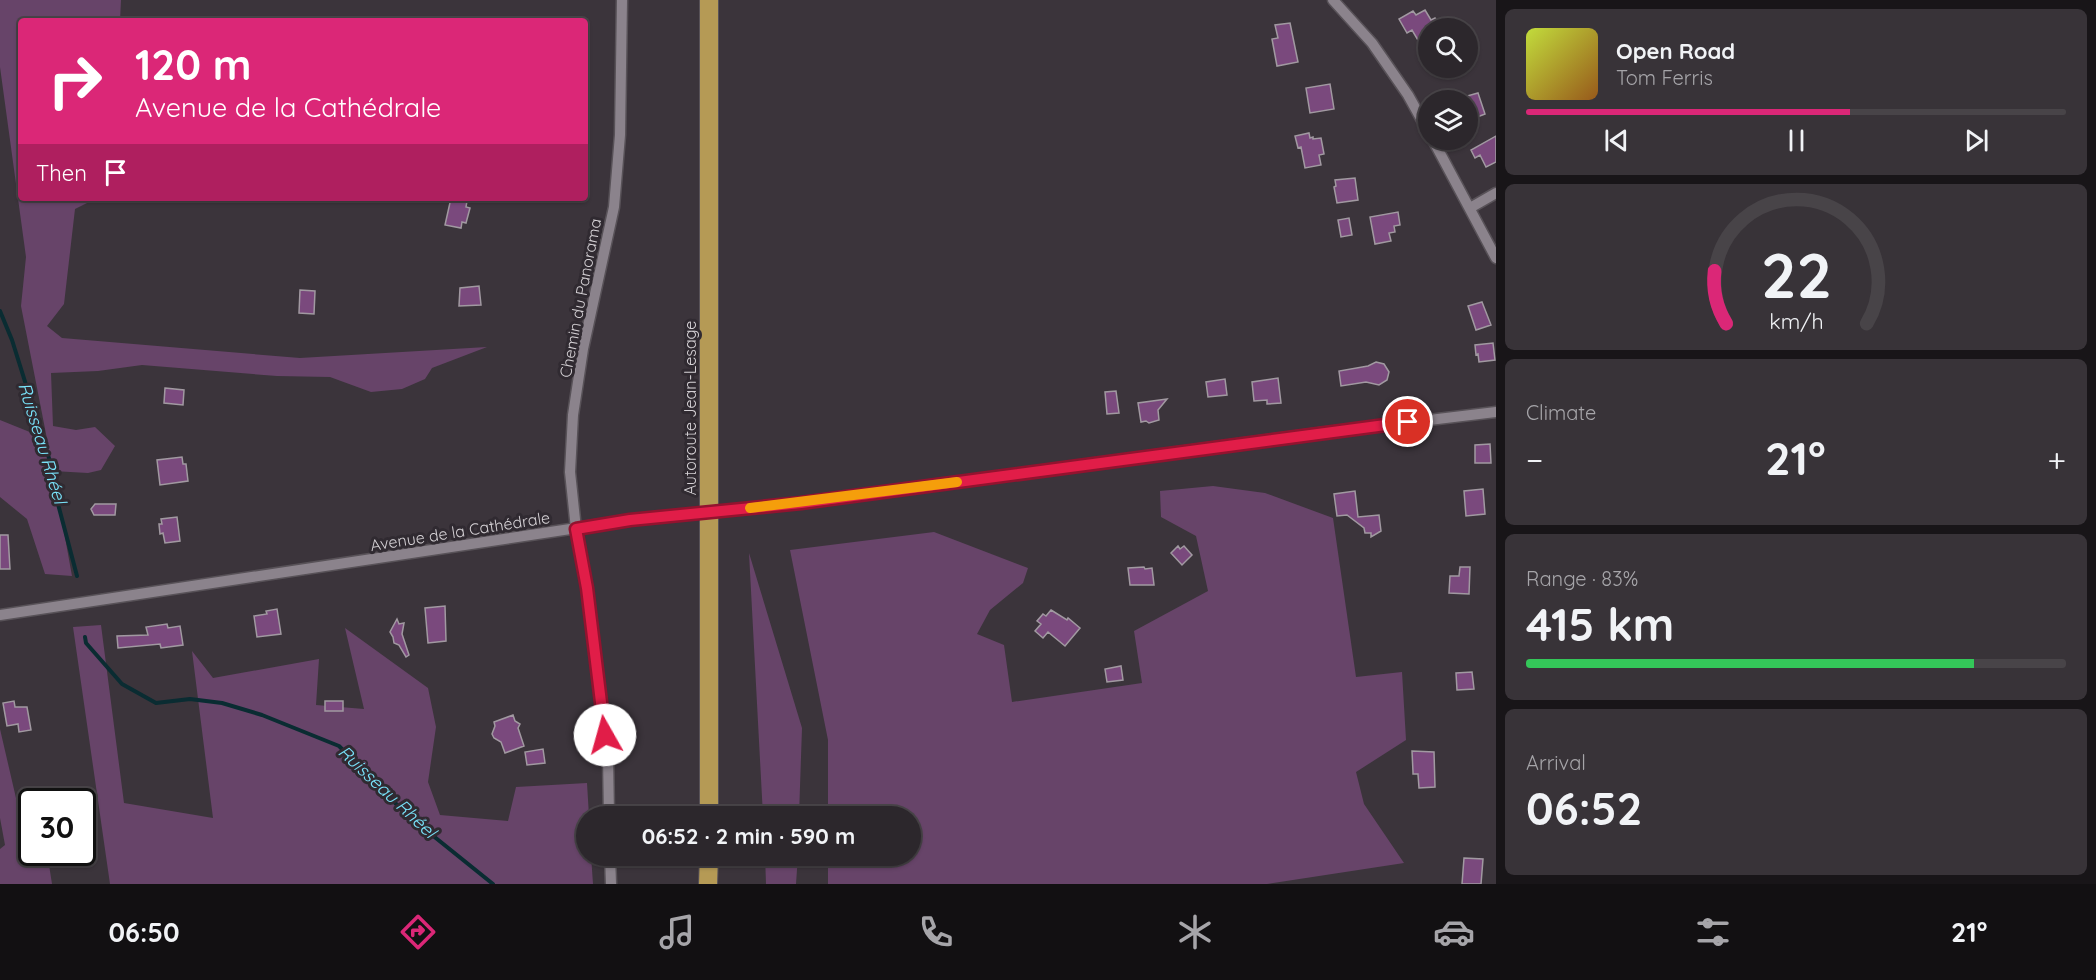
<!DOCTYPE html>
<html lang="en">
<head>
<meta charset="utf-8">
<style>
  body { margin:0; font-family:Quicksand,sans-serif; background:#383338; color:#f1f3f6; height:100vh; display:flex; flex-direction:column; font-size:22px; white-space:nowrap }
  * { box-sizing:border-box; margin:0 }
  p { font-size:20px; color:#a6a5a9 }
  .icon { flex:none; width:33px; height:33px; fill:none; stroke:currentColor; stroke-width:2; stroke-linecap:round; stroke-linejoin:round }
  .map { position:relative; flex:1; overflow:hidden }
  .panel { display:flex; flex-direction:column; gap:9px; padding:9px; background:#181518; width:600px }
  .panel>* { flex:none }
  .top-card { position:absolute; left:18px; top:18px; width:570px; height:183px; border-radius:6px; box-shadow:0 2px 4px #0004,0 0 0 2px #484448; background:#db2777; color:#fff; overflow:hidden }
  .fabs { position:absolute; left:1418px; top:18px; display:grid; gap:12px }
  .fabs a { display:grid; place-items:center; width:60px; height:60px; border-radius:50%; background:#2c272c; box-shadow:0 2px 4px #0004,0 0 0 2px #484448; font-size:30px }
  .speed { position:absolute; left:18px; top:788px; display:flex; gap:12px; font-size:30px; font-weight:700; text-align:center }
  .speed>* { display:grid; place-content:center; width:78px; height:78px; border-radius:50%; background:#2c272c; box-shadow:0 2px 4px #0004,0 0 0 2px #484448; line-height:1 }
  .speed .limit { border:3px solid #111; border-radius:9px; background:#fff; color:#111 }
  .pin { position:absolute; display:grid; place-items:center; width:51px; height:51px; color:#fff; margin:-26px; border:3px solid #fff; border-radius:50%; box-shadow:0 2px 6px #0007 }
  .me { position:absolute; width:66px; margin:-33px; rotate:353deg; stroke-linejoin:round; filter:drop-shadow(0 0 4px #0008) }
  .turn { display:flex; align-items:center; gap:21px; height:126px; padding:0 18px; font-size:27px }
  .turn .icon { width:78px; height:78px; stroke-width:2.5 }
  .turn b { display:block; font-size:42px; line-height:51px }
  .then { display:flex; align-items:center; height:57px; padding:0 18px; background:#0003; gap:12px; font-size:22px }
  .big { font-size:45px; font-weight:700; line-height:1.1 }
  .panel .card { flex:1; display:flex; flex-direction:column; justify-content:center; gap:9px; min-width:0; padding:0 21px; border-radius:9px; background:#383338 }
  .panel .dial { align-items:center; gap:0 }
  .dial svg { height:156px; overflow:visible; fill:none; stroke:#484448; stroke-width:7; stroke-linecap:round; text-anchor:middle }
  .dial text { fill:#f1f3f6; stroke:none }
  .song { display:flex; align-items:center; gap:18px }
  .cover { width:72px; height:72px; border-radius:9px; background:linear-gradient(135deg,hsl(70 70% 55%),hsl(30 70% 35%)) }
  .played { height:6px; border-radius:3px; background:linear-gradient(90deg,#db2777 60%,#484448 60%) }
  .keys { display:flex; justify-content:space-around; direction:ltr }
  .heat { display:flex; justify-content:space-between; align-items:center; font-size:33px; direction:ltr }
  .charge { height:9px; border-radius:4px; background:linear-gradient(90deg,#34c759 83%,#484448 0) }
  .trip { position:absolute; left:576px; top:806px; width:345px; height:60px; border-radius:30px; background:#2c272c; box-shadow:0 2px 4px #0004,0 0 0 2px #484448; font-weight:700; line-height:60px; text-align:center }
  .dock { display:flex; height:96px; justify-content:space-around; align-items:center; background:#121012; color:#a6a5a9 }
  .dock .icon { width:42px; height:42px }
  .dock .on { color:#db2777 }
  .dock b { font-size:27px; color:#f1f3f6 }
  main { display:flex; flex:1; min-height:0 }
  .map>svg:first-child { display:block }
  .green { fill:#674469 }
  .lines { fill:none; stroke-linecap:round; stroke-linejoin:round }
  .stream { stroke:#0a2c32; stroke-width:4 }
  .building { fill:#7a497d; stroke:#a199a1; stroke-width:1.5 }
  .minor-casing { stroke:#585258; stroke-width:13 }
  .highway-casing { stroke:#585258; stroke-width:20 }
  .minor { stroke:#8b838c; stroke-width:10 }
  .highway { stroke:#b59a55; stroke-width:18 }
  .minor-bridge-casing { stroke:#585258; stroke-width:13; stroke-linecap:butt }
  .minor-bridge { stroke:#8b838c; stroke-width:10 }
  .route-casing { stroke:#92132f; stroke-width:15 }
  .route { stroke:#e11d48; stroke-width:10 }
  .slow { stroke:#f59e0b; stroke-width:10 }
  .labels { text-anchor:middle; stroke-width:6; stroke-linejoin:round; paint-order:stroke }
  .street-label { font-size:16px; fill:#d5d1d5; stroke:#302a31 }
  .water-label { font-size:18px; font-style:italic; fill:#79e3fa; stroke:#302a31 }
</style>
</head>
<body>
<main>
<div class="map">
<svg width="1496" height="884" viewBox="0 0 1496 884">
  <rect width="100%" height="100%" fill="#3b343b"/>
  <!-- green -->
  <path class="green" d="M0 0H121L120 21H21V198H97L75 209 64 304 47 326 62 338 300 358 487 347 432 368 425 379 402 389 371 392 330 377 277 376 142 365 98 371 51 373 53 426 76 430 95 427 115 446 101 470 88 473 53 471 72 576 45 574 27 519 0 497V420L47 439 21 306 26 257 0 67Z
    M1213 486 1265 493 1333 518 1356 677 1402 672 1406 740 1356 772 1364 804 1404 863 1267 884H828V855H910V816H828V740L790 550 934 532 1028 568 1023 583 990 610 977 634 1004 645 1012 702 1142 683 1134 631 1208 591 1196 536 1161 517 1160 491Z
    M749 553 802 728 799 816H763Z
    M101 625 124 803 213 818 192 651 213 678 319 659 316 705 364 709 345 628 428 688 436 727 428 782 440 815 508 821 516 787 587 783 589 816H586V855H591L593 884H110L73 627Z
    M0 729 22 824 31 835 32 852H47L52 884H0V849L5 845 0 818Z
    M765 855H798L796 884H766Z"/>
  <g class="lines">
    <!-- stream -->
    <path class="stream" d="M0 311 12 340 53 471 58 504 77 576
      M85 637 86 643 122 684 156 703 190 699 222 703 262 715 339 746 406 814 493 884"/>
  </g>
  <!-- building -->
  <path class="building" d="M1425 10 1431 20 1435 18 1441 28H1428V57L1412 30 1407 33 1399 19 1413 11 1416 15Z
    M1290 23 1298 62 1277 66 1272 39 1278 38 1275 25Z
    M1330 84 1334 109 1310 113 1306 88Z
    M1478 93 1485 114 1467 121V96Z
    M1309 133 1310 138 1313 137V139L1321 138 1324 154 1319 155 1321 165 1305 168 1301 147 1298 148 1295 136Z
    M1496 136V162L1486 167 1480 155 1475 158 1471 150Z
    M1355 178 1358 200 1337 203 1334 187 1336 186 1335 180Z
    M451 198 467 201 466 207 470 208 466 223 462 222 461 228 445 225Z
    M1398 212 1400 225 1394 226 1395 232 1389 233 1391 241 1375 244 1370 217Z
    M1349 218 1352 235 1341 237 1338 220Z
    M479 286 481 305 459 306 460 288Z
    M300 290 315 291 314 314 299 313Z
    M1482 302 1491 325 1476 330 1468 306Z
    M1493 343 1495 360 1479 362 1478 354 1476 355 1475 345Z
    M1376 362 1384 364 1389 372 1387 380 1379 385 1366 382 1341 386 1339 371 1368 366Z
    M1278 378 1281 403 1267 404V400L1254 401 1252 382Z
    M1225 379 1227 395 1208 397 1206 382Z
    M165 388 184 390 183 405 164 403Z
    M1116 391 1119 413 1107 414 1105 392Z
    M1167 399 1158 410 1159 420 1149 423 1146 421 1141 422 1138 403Z
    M1490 444 1491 463H1475V445Z
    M182 457 183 464H186L188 481 160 485 157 460Z
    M1483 489 1485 514 1466 516 1464 491Z
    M1355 491 1358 517 1379 515 1381 531 1371 537V533H1365L1364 528 1347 515 1337 516 1334 494Z
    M95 504H116L115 515H94L91 509Z
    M177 517 180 541 165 543 163 533 160 534 159 524H162L161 519Z
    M0 535H8L10 569H0Z
    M1178 546 1180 549 1184 546 1192 555 1182 565 1171 553Z
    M1144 567 1145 569 1152 568 1154 585H1130L1128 568Z
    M1460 567H1470L1469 594 1449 593 1450 576H1459Z
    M445 606 446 641 428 643 425 608Z
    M277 609 281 634 257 637 254 616 267 614 266 611Z
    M1051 610 1067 620 1068 618 1080 628 1065 646 1048 632 1043 638 1035 631 1041 624 1037 621 1043 614 1046 616Z
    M397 619 399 624 404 623 402 634 409 655 406 657 399 645 394 643 393 637 390 632Z
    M167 624 168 628 180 626 183 645 161 648 160 644 118 648 117 636 148 635 146 627Z
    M1121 666 1123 680 1107 682 1105 669Z
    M1472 672 1474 689 1457 690 1456 673Z
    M14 701 15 707H27L31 730 19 732 18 724 7 726 3 703Z
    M325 701H343V711H325Z
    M513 715 515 721 520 724 518 728 524 746 505 753 501 742 494 738 492 734 495 726 494 722Z
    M543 749 545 763 527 765 525 752Z
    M1412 751 1434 752 1435 787 1419 788 1418 774H1413V772Z
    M1464 858 1483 859 1481 884H1462Z"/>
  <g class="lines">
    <defs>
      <path id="minor" d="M1333 0 1372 43 1408 95 1428 131
        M1433 140 1496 258
        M1470 208 1496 193
        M801 503 1321 433 1496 412
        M0 615 630 520
        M609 816 608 756 587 588 576 529 570 472 573 415 583 349 614 207 620 135 622 0
        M610 855 611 884"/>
      <path id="highway" d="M709 0V816
        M708 884 709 855"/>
    </defs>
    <!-- minor casing -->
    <use href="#minor" class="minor-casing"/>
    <!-- highway casing -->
    <use href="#highway" class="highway-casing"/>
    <!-- minor -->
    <use href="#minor" class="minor"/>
    <!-- highway -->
    <use href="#highway" class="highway"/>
    <defs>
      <path id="minor-bridge" d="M630 520 801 503"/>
    </defs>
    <!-- minor-bridge casing -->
    <use href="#minor-bridge" class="minor-bridge-casing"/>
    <!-- minor-bridge -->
    <use href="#minor-bridge" class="minor-bridge"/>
  </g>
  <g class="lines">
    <defs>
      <path id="route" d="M605 735 587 588 576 529 630 520 801 503 1408 422"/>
    </defs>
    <!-- route casing -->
    <use href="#route" class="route-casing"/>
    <!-- route -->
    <use href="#route" class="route"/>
    <!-- slow -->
    <path class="slow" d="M750 508 957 482"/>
  </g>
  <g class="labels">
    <!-- street labels -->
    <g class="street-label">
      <text transform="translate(580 298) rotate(-79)" y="6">Chemin du Panorama</text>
      <text transform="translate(690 408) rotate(-90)" y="6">Autoroute Jean-Lesage</text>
      <text transform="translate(460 531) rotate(-9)" y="6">Avenue de la Cathédrale</text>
    </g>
    <!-- water labels -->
    <g class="water-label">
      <text transform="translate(42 443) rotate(73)" y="6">Ruisseau Rhéel</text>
      <text transform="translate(387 792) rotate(43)" y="6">Ruisseau Rhéel</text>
    </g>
  </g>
</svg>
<div class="fabs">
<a><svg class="icon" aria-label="search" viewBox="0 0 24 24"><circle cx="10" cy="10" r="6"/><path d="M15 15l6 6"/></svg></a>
<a><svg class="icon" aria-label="layers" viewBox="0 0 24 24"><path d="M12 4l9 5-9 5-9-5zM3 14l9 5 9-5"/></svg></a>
</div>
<div class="speed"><div class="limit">30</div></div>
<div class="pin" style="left:1408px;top:422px;background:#d93025"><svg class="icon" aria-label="arrive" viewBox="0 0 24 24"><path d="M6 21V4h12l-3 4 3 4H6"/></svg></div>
<svg class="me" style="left:605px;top:735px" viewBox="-20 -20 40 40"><circle r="19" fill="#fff"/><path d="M0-13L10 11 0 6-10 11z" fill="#e11d48"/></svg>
<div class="trip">06:52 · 2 min · 590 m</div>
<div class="top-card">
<div class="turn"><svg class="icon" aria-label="right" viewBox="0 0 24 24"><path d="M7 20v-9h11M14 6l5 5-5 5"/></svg><div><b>120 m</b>Avenue de la Cathédrale</div></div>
<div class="then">Then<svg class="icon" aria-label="arrive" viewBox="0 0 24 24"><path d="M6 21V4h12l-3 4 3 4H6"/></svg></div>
</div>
</div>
<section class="panel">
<div class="card">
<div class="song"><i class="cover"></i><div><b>Open Road</b><p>Tom Ferris</p></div></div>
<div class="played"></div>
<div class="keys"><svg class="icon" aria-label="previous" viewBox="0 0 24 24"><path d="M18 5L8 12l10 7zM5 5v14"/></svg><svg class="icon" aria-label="pause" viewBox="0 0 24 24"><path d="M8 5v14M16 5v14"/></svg><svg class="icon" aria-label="next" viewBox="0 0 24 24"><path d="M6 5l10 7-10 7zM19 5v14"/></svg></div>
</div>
<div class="card dial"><svg viewBox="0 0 100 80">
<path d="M14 69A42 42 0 1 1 86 69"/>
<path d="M14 69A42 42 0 0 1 8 42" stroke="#db2777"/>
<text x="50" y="56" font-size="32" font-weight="700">22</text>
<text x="50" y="72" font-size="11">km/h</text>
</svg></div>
<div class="card"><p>Climate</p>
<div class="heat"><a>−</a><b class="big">21°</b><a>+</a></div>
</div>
<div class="card"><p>Range · 83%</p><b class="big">415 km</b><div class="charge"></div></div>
<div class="card"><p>Arrival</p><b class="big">06:52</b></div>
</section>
</main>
<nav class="dock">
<b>06:50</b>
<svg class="icon on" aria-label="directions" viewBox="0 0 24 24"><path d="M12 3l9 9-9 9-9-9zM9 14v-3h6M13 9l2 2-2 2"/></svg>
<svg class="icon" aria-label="music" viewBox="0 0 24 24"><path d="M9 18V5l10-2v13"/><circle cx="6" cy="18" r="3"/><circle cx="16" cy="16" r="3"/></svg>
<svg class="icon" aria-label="phone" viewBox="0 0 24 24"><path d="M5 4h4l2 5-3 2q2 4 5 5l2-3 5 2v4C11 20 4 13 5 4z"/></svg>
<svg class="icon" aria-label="climate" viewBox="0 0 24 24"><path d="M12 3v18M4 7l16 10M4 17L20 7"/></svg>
<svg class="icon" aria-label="car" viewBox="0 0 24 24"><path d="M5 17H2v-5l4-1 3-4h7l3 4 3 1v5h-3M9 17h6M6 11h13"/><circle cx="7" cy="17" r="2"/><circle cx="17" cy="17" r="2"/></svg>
<svg class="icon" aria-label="filters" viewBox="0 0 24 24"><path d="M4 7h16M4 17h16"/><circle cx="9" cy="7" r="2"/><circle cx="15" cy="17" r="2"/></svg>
<b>21°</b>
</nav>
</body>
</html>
